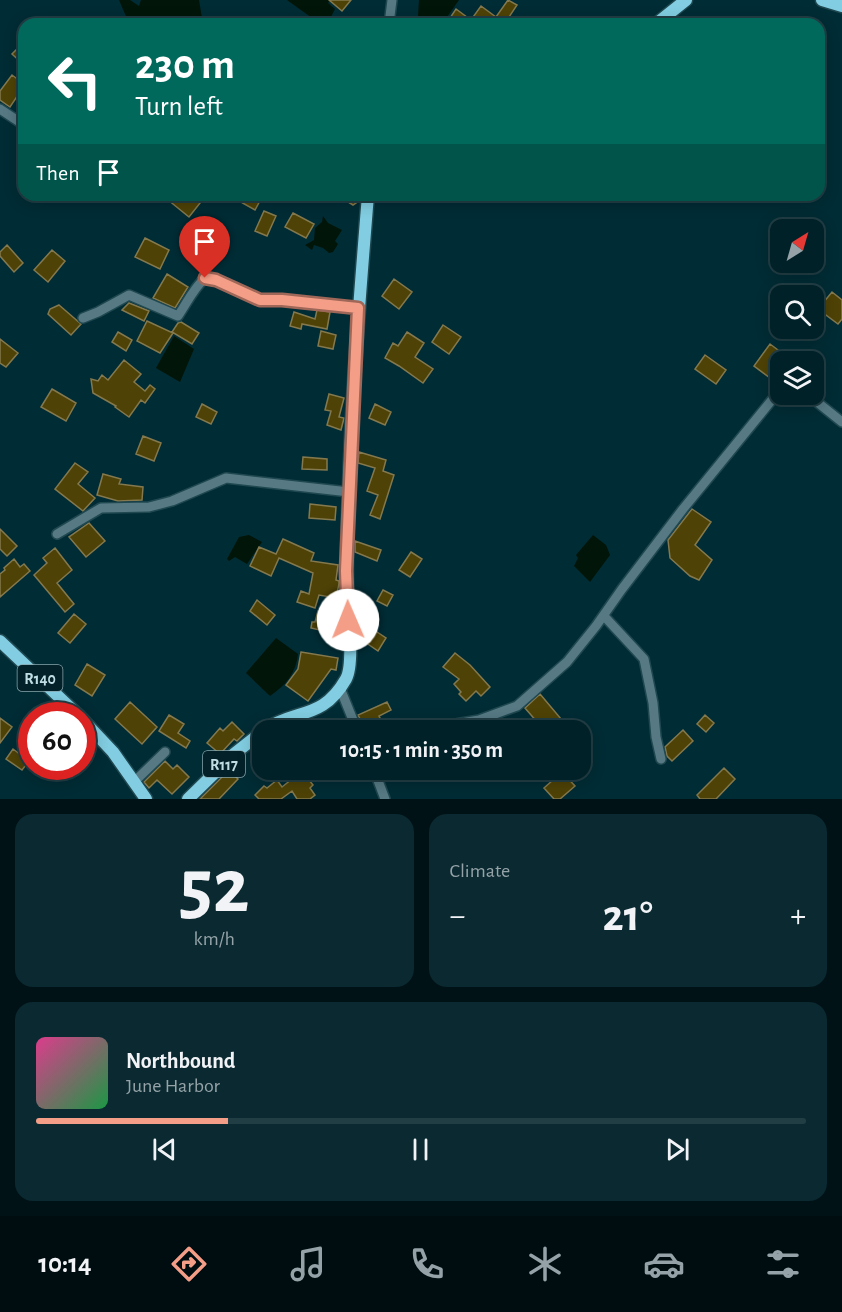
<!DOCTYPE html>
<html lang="en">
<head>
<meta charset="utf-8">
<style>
  body { margin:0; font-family:"Alegreya Sans",sans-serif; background:#0a2930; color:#f1f3f6; height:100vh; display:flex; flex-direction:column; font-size:22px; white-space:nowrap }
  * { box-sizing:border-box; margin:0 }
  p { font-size:20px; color:#95a3a8 }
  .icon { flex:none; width:33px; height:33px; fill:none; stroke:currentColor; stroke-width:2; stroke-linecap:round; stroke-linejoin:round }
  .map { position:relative; height:799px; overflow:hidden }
  .drawer { display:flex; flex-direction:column; gap:15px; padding:15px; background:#001216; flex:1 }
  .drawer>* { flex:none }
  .hud { position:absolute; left:18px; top:18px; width:807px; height:183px; border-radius:18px; box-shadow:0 3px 15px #0003,0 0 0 2px #223e45; background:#00695c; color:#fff; overflow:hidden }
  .needle { width:39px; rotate:37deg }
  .buttons { position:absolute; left:770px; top:219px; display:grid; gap:12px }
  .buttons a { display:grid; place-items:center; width:54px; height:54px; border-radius:12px; background:#002128; box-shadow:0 3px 15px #0003,0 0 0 2px #223e45; font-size:30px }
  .speed { position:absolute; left:18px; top:702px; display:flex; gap:12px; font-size:30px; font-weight:700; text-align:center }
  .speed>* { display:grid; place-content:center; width:78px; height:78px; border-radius:50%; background:#002128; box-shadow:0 3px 15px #0003,0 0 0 2px #223e45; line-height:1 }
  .speed .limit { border:9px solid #d22; background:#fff; color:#111 }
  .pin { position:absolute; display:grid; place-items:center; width:51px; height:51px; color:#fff; margin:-62px -26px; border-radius:50% 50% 50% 0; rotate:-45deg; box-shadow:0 0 6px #0007 }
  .pin .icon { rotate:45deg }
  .me { position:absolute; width:66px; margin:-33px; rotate:359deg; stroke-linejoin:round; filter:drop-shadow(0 0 4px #0008) }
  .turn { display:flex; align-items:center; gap:21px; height:126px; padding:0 18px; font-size:27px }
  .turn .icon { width:78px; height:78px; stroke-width:2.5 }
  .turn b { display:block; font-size:42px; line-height:51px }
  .then { display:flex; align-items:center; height:57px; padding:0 18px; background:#0003; gap:12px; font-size:22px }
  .big { font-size:45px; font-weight:600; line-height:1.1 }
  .drawer .card { flex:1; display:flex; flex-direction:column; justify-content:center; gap:9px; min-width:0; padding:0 21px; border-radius:18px; background:#0a2930 }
  .drawer .dial { align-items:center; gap:0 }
  .dial b { font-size:78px; line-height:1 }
  .song { display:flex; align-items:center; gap:18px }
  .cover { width:72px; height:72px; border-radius:9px; background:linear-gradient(135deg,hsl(330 70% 55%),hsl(140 70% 35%)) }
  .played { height:6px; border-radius:3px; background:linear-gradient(90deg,#f49e87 25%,#223e45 25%) }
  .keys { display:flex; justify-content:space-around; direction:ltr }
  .heat { display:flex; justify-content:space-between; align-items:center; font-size:33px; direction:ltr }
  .drawer .tiles { flex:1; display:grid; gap:15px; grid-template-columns:1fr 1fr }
  .card:last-child { grid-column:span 2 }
  .trip { position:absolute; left:252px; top:720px; width:339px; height:60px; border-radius:18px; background:#002128; box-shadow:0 3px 15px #0003,0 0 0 2px #223e45; font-weight:600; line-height:60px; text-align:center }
  .dock { display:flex; height:96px; justify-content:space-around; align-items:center; background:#000d10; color:#95a3a8 }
  .dock .icon { width:42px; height:42px }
  .dock .on { color:#f49e87 }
  .dock b { font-size:27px; color:#f1f3f6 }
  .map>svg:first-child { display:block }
  .water { fill:#021509 }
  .building { fill:#4e4206; stroke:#84794e; stroke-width:1.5 }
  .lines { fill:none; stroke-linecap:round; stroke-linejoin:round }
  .minor-casing { stroke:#1f4851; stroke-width:12 }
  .major-casing { stroke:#1f4851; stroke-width:15 }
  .minor { stroke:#567983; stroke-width:9 }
  .major { stroke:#82cde1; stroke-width:12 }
  .route-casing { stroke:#9f6758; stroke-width:15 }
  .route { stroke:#f49e87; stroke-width:10 }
  .labels { text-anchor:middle; stroke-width:6; stroke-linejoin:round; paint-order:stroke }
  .shield { fill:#032128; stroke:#88a5ac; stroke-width:1.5 }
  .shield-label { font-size:16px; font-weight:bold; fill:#c1dde4 }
</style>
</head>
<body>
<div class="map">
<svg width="842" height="799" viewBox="0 0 842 799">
  <rect width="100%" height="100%" fill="#002c35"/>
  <!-- water -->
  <path class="water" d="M119 0H130L139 6 141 0H199L203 24H132L128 21Z
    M287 0H330L328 3 335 9 331 17 312 18Z
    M419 0H459L442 24H425L424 19 418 16Z
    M323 216 328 223 342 230 335 241 338 244 333 252 329 253 323 248 314 245 312 250 305 245 314 240 315 228 322 222Z
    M174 336 194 349 180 382 156 368Z
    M249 535 262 542 247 564 235 557 229 561 227 559 239 537Z
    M593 535 606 545 610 555 590 582 574 566 578 558 576 555Z
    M276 638 298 654C296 673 286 685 270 696L246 673Z"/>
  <!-- building -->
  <path class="building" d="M329 0H351L342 11Z
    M508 0 517 5 505 23 506 24H446L456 9 471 20 481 6 496 17Z
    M24 42V65L12 54Z
    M12 75 24 84V101L18 95 10 107 0 100V91Z
    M162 195H199L204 198 189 217Z
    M243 195H258L262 197 255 210 239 201Z
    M337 195H358L359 201 353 205Z
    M264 211 276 216 267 236 255 231Z
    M293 213 314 224 306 238 285 227Z
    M145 238 169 250 160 269 135 257Z
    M7 245 23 263 14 272 0 256V252Z
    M52 250 65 261 48 282 34 270Z
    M167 274 188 287 175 308 153 298Z
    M394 279 412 292 399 309 382 296Z
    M832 292 842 300V319L838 324 818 309Z
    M129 303 149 311 144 321 122 310Z
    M59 305 81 324 71 335 48 314 50 309Z
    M317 310 330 312 327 329 302 324 301 329 290 326 294 312 315 319Z
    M147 321 173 333 160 353 137 341Z
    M181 322 199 333 192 344 172 332 178 323Z
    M443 325 461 337 449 354 432 342Z
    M321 331 336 335 333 349 318 346Z
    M118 332 132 340 126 351 112 342Z
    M407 332 424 343 415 357 433 369 423 383 399 366 385 358 393 343 398 346Z
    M0 339 18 353 6 367 0 363Z
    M770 344 794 362H780V372L774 381 754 366Z
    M705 355 726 370 716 384 695 369Z
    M124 360 141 374 134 382 145 391 150 385 155 389 145 403 141 400 129 417 115 407 116 406 93 393 91 379 98 381 102 375 108 380Z
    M52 389 76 403 66 421 41 407Z
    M329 394 344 398 339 417 344 418 341 430 327 425 331 411 325 410Z
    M202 404 217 412 211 424 196 417Z
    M375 404 391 412 385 425 369 418Z
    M143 436 161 443 154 461 136 454Z
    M359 452 386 460 383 471 394 475 380 519 370 515 378 495 367 491 375 468 358 463Z
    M303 457 327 459V470L302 469Z
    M75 463 88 472 78 484 95 498 83 511 55 489Z
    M103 474 121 479 119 484 143 487 142 500 118 501 97 495Z
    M310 504 336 507 335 520 309 518Z
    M692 509 711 522 695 545 712 560 699 580 690 576 670 558 668 540Z
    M89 523 105 541 86 557 69 537Z
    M0 529 17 546 7 556 0 549Z
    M283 539 314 553 311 561 338 565 336 580 339 581V584L336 598 319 595 315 608 297 602 301 591 309 594 313 573 279 558 271 576 250 566 259 547 276 554Z
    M355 541 381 550 377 561 355 552Z
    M55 548 72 570 57 583 74 604 65 612 34 575 47 563 43 558Z
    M411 552 422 559 410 577 399 570Z
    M14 559 20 567 24 564 30 571 0 597V574L5 570 4 568Z
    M383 590 393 595 387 606 377 601Z
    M257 600 275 615 267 625 250 611Z
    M318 611 335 614 333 624 325 622 324 631 311 628 312 622H315Z
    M74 614 86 624 70 643 58 633Z
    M374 630 386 638 378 651 365 642Z
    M301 652 338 658 336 670 331 669 308 701 286 685 298 669Z
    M455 653 470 665 490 687 481 696 476 691 466 701 459 694 461 692 454 684 459 679 443 667Z
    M87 664 105 675 92 696 75 685Z
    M540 694 567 726 561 730H544L525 708Z
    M130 702 157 727 142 744 115 719Z
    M387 702 391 710 379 716 386 730H366L358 715Z
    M169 715 184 724 178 733 190 741 186 748 159 731Z
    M705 715 714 723 706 732 697 724Z
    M0 718 12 727 0 743Z
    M232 722 244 734 237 741 234 739 220 754 207 743 220 728 223 731Z
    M683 730 693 741 672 761 667 756 665 747Z
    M13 749 29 761 22 770 6 759Z
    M165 761 173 769 177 765 189 777 172 794 157 780 149 788 144 782Z
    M724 768 735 779 716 799H700L697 795Z
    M229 770 238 779 219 799H200Z
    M292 770H301L313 785 310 788 315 795 310 799H297L292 791 281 799H259L255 795 264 786 267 788 277 780 282 787 297 775Z
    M562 772 575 786 560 799H554L544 788Z"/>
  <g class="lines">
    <defs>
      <path id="minor" d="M389 24 392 0
        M0 109 24 125
        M83 318 98 312 129 295 178 316C187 303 193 289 205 278L216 280 260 300H282L358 308
        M807 394 842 422
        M57 534 101 508 149 507 172 501 226 478 349 492
        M604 616 644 659 653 703 656 737 661 759
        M340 688 357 730
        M440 730 450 725 479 720 517 706 567 662 596 626 622 589 683 509 780 390
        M374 770 385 799
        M135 781 165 752"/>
      <path id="major" d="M822 0 842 6
        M656 24 686 0
        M0 641 79 716
        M82 719 113 752 146 799
        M264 730C296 708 322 721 346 679 355 663 347 606 347 585 346 553 348 521 349 489 352 391 360 293 368 195
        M188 799 234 754 262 732"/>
    </defs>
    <!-- minor casing -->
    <use href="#minor" class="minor-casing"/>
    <!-- major casing -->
    <use href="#major" class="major-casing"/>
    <!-- minor -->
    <use href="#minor" class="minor"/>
    <!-- major -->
    <use href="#major" class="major"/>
  </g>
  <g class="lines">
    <defs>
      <path id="route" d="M205 278 216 280 260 300H282L358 308 346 571 348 620"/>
    </defs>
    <!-- route casing -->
    <use href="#route" class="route-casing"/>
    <!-- route -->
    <use href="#route" class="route"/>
  </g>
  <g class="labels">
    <!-- shield labels -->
    <g class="shield">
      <rect x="17.5" y="665" width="45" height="26" rx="4.5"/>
      <rect x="203" y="751" width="42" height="26" rx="4.5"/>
    </g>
    <g class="shield-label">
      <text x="40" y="684">R140</text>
      <text x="224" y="770">R117</text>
    </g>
  </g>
</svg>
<div class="buttons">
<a><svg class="needle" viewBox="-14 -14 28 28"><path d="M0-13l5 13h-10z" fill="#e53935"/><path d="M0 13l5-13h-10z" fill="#95a3a8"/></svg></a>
<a><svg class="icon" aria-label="search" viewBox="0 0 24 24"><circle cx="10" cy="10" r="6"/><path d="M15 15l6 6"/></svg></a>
<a><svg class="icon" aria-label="layers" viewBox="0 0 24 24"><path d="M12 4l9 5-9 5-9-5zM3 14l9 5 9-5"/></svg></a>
</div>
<div class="speed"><div class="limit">60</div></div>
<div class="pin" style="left:205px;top:278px;background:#d93025"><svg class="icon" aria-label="arrive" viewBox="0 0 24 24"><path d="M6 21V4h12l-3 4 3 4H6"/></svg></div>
<svg class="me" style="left:348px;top:620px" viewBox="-20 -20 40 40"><circle r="19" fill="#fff"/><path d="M0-13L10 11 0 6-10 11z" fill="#f49e87"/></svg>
<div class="trip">10:15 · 1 min · 350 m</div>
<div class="hud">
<div class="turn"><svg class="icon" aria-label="left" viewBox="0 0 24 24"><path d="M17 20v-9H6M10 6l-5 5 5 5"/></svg><div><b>230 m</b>Turn left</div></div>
<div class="then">Then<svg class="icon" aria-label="arrive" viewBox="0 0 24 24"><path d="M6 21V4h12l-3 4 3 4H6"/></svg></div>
</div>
</div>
<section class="drawer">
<div class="tiles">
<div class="card dial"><b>52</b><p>km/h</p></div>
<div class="card"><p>Climate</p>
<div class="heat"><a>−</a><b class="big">21°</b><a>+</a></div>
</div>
<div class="card">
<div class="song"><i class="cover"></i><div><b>Northbound</b><p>June Harbor</p></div></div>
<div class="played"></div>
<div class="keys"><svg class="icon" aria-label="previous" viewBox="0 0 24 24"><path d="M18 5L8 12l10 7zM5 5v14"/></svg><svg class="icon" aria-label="pause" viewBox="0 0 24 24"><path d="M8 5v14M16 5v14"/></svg><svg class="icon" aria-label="next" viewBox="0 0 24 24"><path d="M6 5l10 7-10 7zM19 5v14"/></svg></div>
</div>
</div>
</section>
<nav class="dock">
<b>10:14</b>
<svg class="icon on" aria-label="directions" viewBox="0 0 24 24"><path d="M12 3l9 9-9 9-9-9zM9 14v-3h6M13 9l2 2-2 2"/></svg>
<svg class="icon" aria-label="music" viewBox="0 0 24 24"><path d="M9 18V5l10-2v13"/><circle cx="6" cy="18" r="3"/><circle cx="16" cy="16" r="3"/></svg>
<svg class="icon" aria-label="phone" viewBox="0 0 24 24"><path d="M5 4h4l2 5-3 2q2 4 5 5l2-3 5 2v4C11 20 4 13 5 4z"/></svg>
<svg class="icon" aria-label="climate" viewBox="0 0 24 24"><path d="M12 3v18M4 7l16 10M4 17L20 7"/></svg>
<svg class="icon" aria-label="car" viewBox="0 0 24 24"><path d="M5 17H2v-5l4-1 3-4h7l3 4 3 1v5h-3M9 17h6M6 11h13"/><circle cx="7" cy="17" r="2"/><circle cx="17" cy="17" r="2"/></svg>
<svg class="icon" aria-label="filters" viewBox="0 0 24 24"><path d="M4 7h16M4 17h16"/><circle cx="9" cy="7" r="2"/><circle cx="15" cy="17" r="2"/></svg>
</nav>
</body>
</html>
